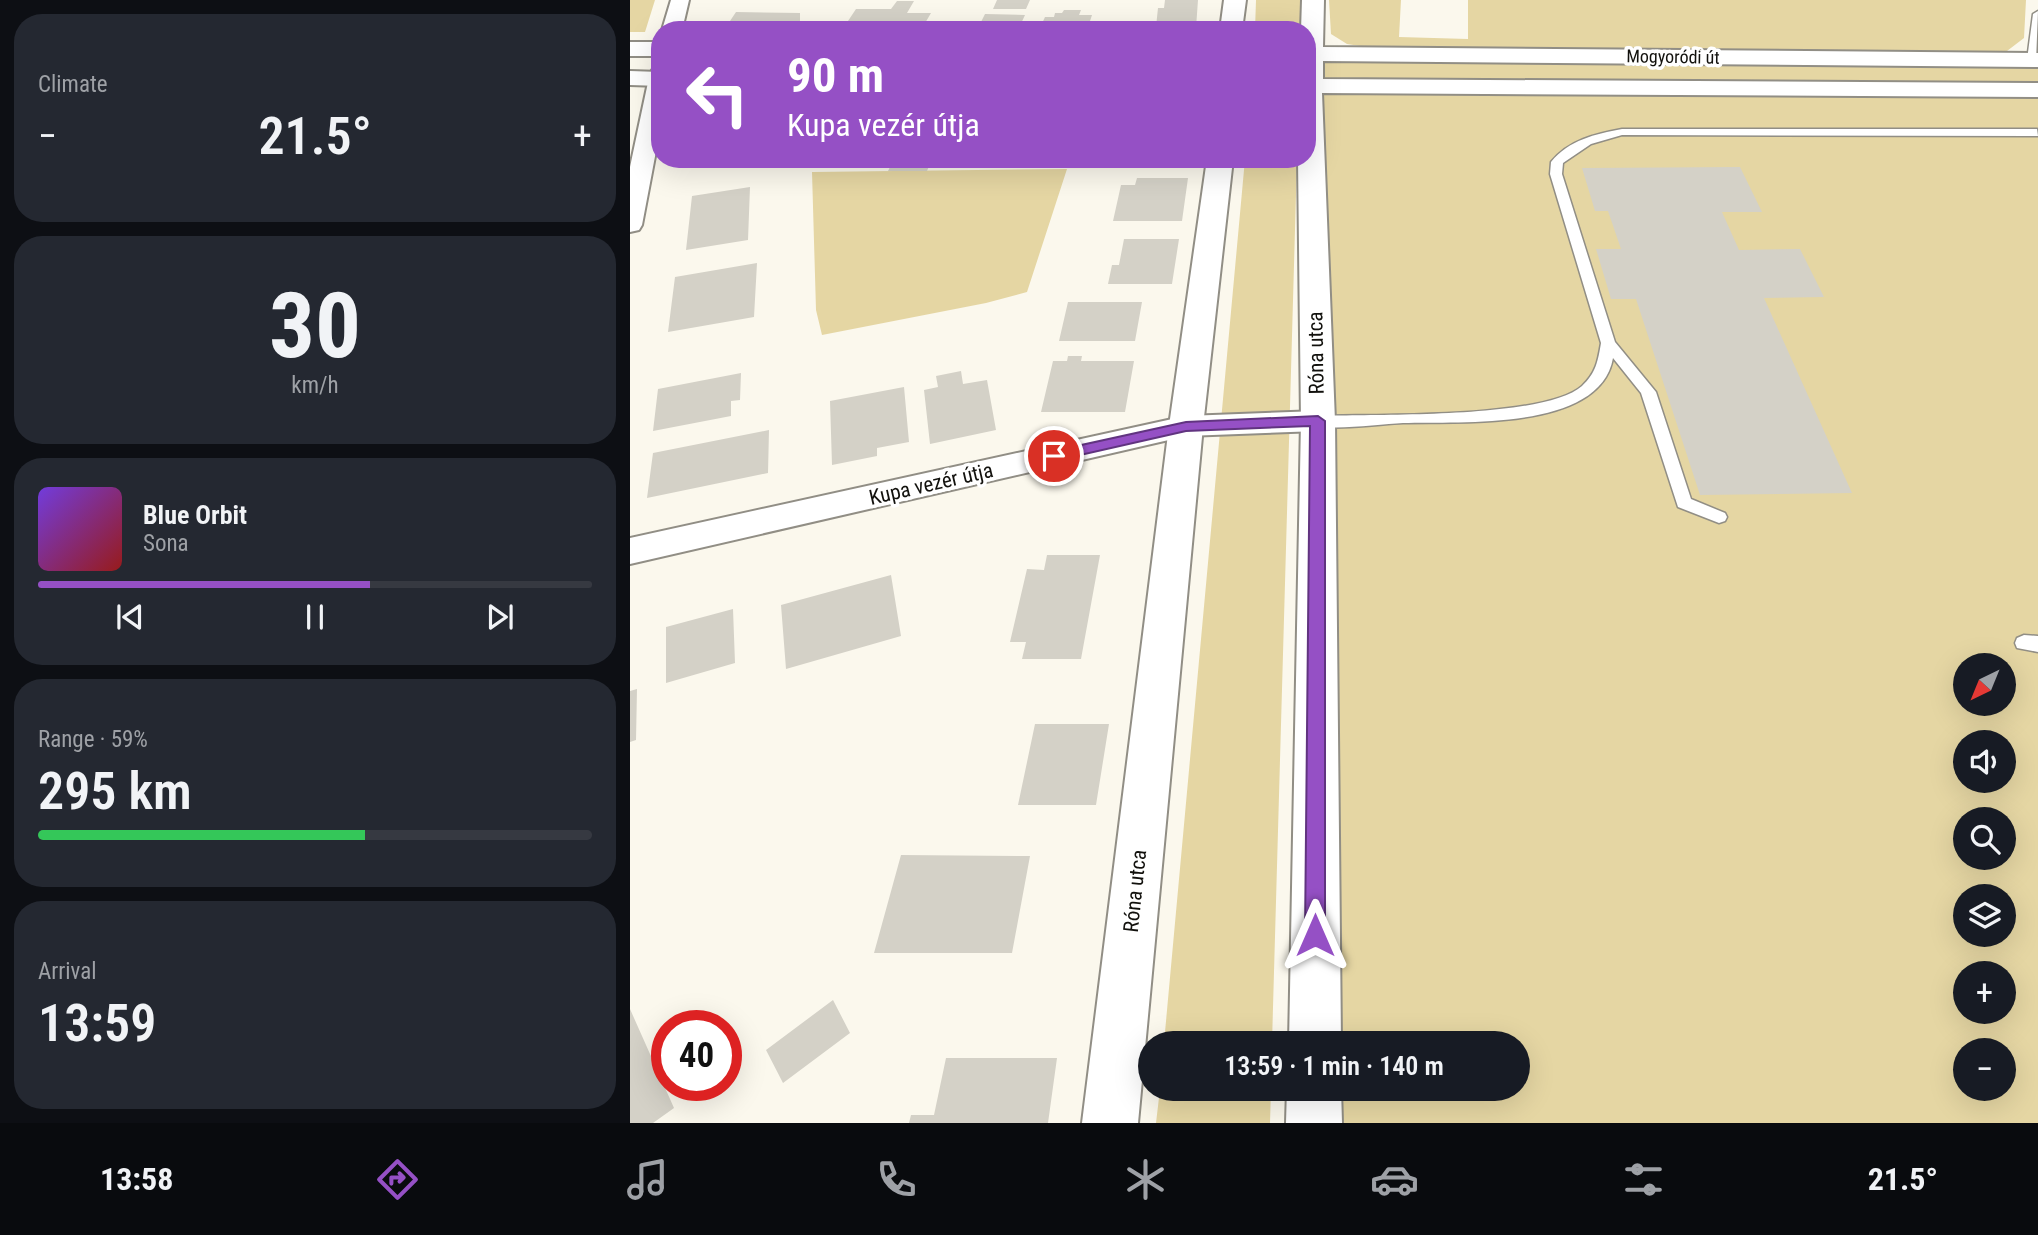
<!DOCTYPE html>
<html lang="en">
<head>
<meta charset="utf-8">
<style>
  body { margin:0; font-family:"Roboto Condensed",sans-serif; background:#242831; color:#f1f3f6; height:100vh; display:flex; flex-direction:column; font-size:26px; white-space:nowrap }
  * { box-sizing:border-box; margin:0 }
  p { font-size:23px; color:#9ea1a6 }
  .icon { flex:none; width:38px; height:38px; fill:none; stroke:currentColor; stroke-width:2; stroke-linecap:round; stroke-linejoin:round }
  .map { position:relative; flex:1; overflow:hidden }
  .drawer { display:flex; flex-direction:column; gap:14px; padding:14px; background:#0d0f14; width:630px }
  .drawer>* { flex:none }
  .top-card { position:absolute; left:21px; top:21px; width:665px; height:147px; border-radius:28px; box-shadow:0 7px 28px #0002; background:#9550c5; color:#fff; overflow:hidden }
  .needle { width:46px; rotate:223deg }
  .buttons { position:absolute; left:1323px; top:653px; display:grid; gap:14px }
  .buttons a { display:grid; place-items:center; width:63px; height:63px; border-radius:50%; background:#171b24; box-shadow:0 7px 28px #0002; font-size:35px }
  .speed { position:absolute; left:21px; top:1010px; display:flex; gap:14px; font-size:35px; font-weight:700; text-align:center }
  .speed>* { display:grid; place-content:center; width:91px; height:91px; border-radius:50%; background:#171b24; box-shadow:0 7px 28px #0002; line-height:1 }
  .speed .limit { border:10px solid #d22; background:#fff; color:#111 }
  .pin { position:absolute; display:grid; place-items:center; width:60px; height:60px; color:#fff; margin:-30px; border:4px solid #fff; border-radius:50%; box-shadow:0 2px 7px #0007 }
  .me { position:absolute; width:77px; margin:-38px; rotate:0deg; stroke-linejoin:round; filter:drop-shadow(0 0 5px #0008) }
  .turn { display:flex; align-items:center; gap:24px; height:147px; padding:0 21px; font-size:32px }
  .turn .icon { width:91px; height:91px; stroke-width:2.5 }
  .turn b { display:block; font-size:49px; line-height:60px }
  .big { font-size:52px; font-weight:600; line-height:1.1 }
  .drawer .widget { flex:1; display:flex; flex-direction:column; justify-content:center; gap:10px; min-width:0; padding:0 24px; border-radius:28px; background:#242831 }
  .drawer .dial { align-items:center; gap:0 }
  .dial b { font-size:91px; line-height:1 }
  .song { display:flex; align-items:center; gap:21px }
  .cover { width:84px; height:84px; border-radius:10px; background:linear-gradient(135deg,hsl(260 70% 55%),hsl(0 70% 35%)) }
  .played { height:7px; border-radius:4px; background:linear-gradient(90deg,#9550c5 60%,#363941 60%) }
  .keys { display:flex; justify-content:space-around; direction:ltr }
  .heat { display:flex; justify-content:space-between; align-items:center; font-size:38px; direction:ltr }
  .charge { height:10px; border-radius:5px; background:linear-gradient(90deg,#34c759 59%,#363941 0) }
  .trip { position:absolute; left:508px; top:1031px; width:392px; height:70px; border-radius:35px; background:#171b24; box-shadow:0 7px 28px #0002; font-weight:600; line-height:70px; text-align:center }
  .menu { display:flex; height:112px; justify-content:space-around; align-items:center; background:#090b0e; color:#9ea1a6 }
  .menu .icon { width:49px; height:49px }
  .menu .selected { color:#9550c5 }
  .menu b { font-size:32px; color:#f1f3f6 }
  main { display:flex; flex:1; min-height:0 }
  .map>svg:first-child { display:block }
  .green { fill:#e5d6a3; fill-rule:evenodd }
  .building { fill:#d4d1c7 }
  .lines { fill:none; stroke-linecap:round; stroke-linejoin:round }
  .lane-casing { stroke:#918e85; stroke-width:3 }
  .street-casing { stroke:#918e85; stroke-width:4 }
  .secondary-casing { stroke:#918e85; stroke-width:4 }
  .lane { fill:#fff; fill-rule:evenodd }
  .street { fill:#fff; fill-rule:evenodd }
  .secondary { fill:#fff; fill-rule:evenodd }
  .route { fill:#9550c5; stroke:#613480; stroke-width:2 }
  .labels { text-anchor:middle; stroke-width:7; stroke-linejoin:round; paint-order:stroke }
  .far-street-label { font-size:18px; fill:#12110d; stroke:#fff }
  .street-label { font-size:21px; fill:#12110d; stroke:#fff }
</style>
</head>
<body>
<main>
<section class="drawer">
<div class="widget"><p>Climate</p>
<div class="heat"><a>−</a><b class="big">21.5°</b><a>+</a></div>
</div>
<div class="widget dial"><b>30</b><p>km/h</p></div>
<div class="widget">
<div class="song"><i class="cover"></i><div><b>Blue Orbit</b><p>Sona</p></div></div>
<div class="played"></div>
<div class="keys"><svg class="icon" aria-label="previous" viewBox="0 0 24 24"><path d="M18 5L8 12l10 7zM5 5v14"/></svg><svg class="icon" aria-label="pause" viewBox="0 0 24 24"><path d="M8 5v14M16 5v14"/></svg><svg class="icon" aria-label="next" viewBox="0 0 24 24"><path d="M6 5l10 7-10 7zM19 5v14"/></svg></div>
</div>
<div class="widget"><p>Range · 59%</p><b class="big">295 km</b><div class="charge"></div></div>
<div class="widget"><p>Arrival</p><b class="big">13:59</b></div>
</section>
<div class="map">
<svg width="1408" height="1123" viewBox="0 0 1408 1123">
  <rect width="100%" height="100%" fill="#fbf8ed"/>
  <!-- green -->
  <path class="green" d="M0 0H25L15 32H0Z
    M626 0H671L670 30H625Z
    M699 0H771L769 37 838 39V0H1396L1394 38 1377 51 756 50 717 44 701 34Z
    M677 54 1408 60V1123H684V1089L887 1088V1043H685ZM1335 665H1374V704H1335ZM1335 742H1374V780H1335ZM1335 819H1374V858H1335ZM1335 896H1374V934H1335ZM1335 973H1374V1012H1335ZM1335 1050H1374V1088H1335Z
    M615 159H667L642 1043H534Z
    M437 169 397 292 356 303 192 335 186 310 182 172Z
    M530 1089H641L640 1123H526Z"/>
  <!-- building -->
  <path class="building" d="M367 0H400L396 9H363Z
    M535 0H568L566 28 526 27 528 8H534Z
    M267 1H284L277 13H301L291 30H212L226 9H261Z
    M434 10H451L449 15H462L457 30H409L415 17H424L425 13H432Z
    M106 12 170 13V30H94Z
    M355 14 395 15 388 30H347Z
    M264 159H302L297 171H258Z
    M1110 167 1132 212H1092L1109 250 1170 249 1194 297 1134 298 1222 493 1070 495 1006 299H981L966 249H991L978 211H965L952 168Z
    M507 178H558L552 221H483L491 185H505Z
    M120 187 118 240 56 250 62 196Z
    M494 239H549L542 284H478L482 265H489Z
    M127 263 124 317 38 332 45 277Z
    M438 302H512L505 341H429Z
    M438 356H452L451 361H504L495 412H411L423 361H437Z
    M331 371 333 384 357 380 366 430 300 444 294 390 308 387 306 376Z
    M111 373 110 400 101 401V416L23 431 28 389Z
    M274 387 279 442 247 448V456L202 465 200 401Z
    M139 430 138 473 17 498 23 453Z
    M417 555H470L451 659H392L396 642H380L397 569 414 570Z
    M261 575 271 636 156 669 151 605Z
    M103 609 105 663 36 683V627Z
    M7 689 6 740 0 742V691Z
    M405 724H479L466 805H388Z
    M271 855 400 856 382 953H244Z
    M203 1000 220 1033 153 1083 136 1050Z
    M0 1009 44 1108 23 1123H0Z
    M316 1058H427L418 1123H279L281 1115H304Z"/>
  <g class="lines">
    <defs>
      <path id="lane" d="M1408 11 1406 62 1402 63 1397 60 1403 14Z
        M992 129H1407L1408 136 992 135 961 144 933 163 932 174 985 342 1026 392 1061 499 1095 513 1097 517 1095 521 1089 523 1048 507 1011 393 983 358C970 432 829 421 773 423 750 424 703 431 682 425L680 421 688 416C744 414 915 419 952 386 966 373 968 361 971 343L920 174 921 162C939 140 965 134 992 129Z
        M1394 635 1408 636V652L1387 648 1385 643 1387 638Z"/>
      <path id="street" d="M41 0H59L52 30H32Z
        M30 67V130L12 225 9 230 0 232V167L20 73 23 69Z
        M688 411 698 414 703 421 698 428 688 431 556 436 0 564V538L556 416Z"/>
      <path id="secondary" d="M594 0H616L612 30H590Z
        M672 0H694L693 47 1408 53V67L693 61V79L1408 83V97L692 93 705 421 711 1043H659L671 421 668 159H677V30H671Z
        M0 42H30V56H0Z
        M0 71 30 72V86L0 85Z
        M577 159H603L573 426 508 1123H452L539 426Z
        M657 1088H711L712 1123H656Z"/>
    </defs>
    <!-- lane casing -->
    <use href="#lane" class="lane-casing"/>
    <!-- street casing -->
    <use href="#street" class="street-casing"/>
    <!-- secondary casing -->
    <use href="#secondary" class="secondary-casing"/>
    <!-- lane -->
    <use href="#lane" class="lane"/>
    <!-- street -->
    <use href="#street" class="street"/>
    <!-- secondary -->
    <use href="#secondary" class="secondary"/>
  </g>
  <!-- route -->
  <path class="route" d="M688 416 695 421V935L692 942 685 945 678 942 675 935 680 426 556 431 424 461 417 456 424 451 556 422Z"/>
  <g class="labels">
    <!-- far-street labels -->
    <g class="far-street-label">
      <text transform="translate(1043 57) rotate(1)" y="6">Mogyoródi út</text>
    </g>
    <!-- street labels -->
    <g class="street-label">
      <text transform="translate(686 353) rotate(-91)" y="7">Róna utca</text>
      <text transform="translate(301 484) rotate(-13)" y="7">Kupa vezér útja</text>
      <text transform="translate(505 891) rotate(-84)" y="7">Róna utca</text>
    </g>
  </g>
</svg>
<div class="buttons">
<a><svg class="needle" viewBox="-14 -14 28 28"><path d="M0-13l5 13h-10z" fill="#e53935"/><path d="M0 13l5-13h-10z" fill="#9ea1a6"/></svg></a>
<a><svg class="icon" aria-label="sound" viewBox="0 0 24 24"><path d="M4 9h4l5-4v14l-5-4H4zM17 9q2 3 0 6"/></svg></a>
<a><svg class="icon" aria-label="search" viewBox="0 0 24 24"><circle cx="10" cy="10" r="6"/><path d="M15 15l6 6"/></svg></a>
<a><svg class="icon" aria-label="layers" viewBox="0 0 24 24"><path d="M12 4l9 5-9 5-9-5zM3 14l9 5 9-5"/></svg></a>
<a>+</a>
<a>−</a>
</div>
<div class="speed"><div class="limit">40</div></div>
<div class="pin" style="left:424px;top:456px;background:#d93025"><svg class="icon" aria-label="arrive" viewBox="0 0 24 24"><path d="M6 21V4h12l-3 4 3 4H6"/></svg></div>
<svg class="me" style="left:685px;top:935px" viewBox="-20 -20 40 40"><path d="M0-17L14 15 0 8-14 15z" fill="#9550c5" stroke="#fff" stroke-width="4"/></svg>
<div class="trip">13:59 · 1 min · 140 m</div>
<div class="top-card">
<div class="turn"><svg class="icon" aria-label="left" viewBox="0 0 24 24"><path d="M17 20v-9H6M10 6l-5 5 5 5"/></svg><div><b>90 m</b>Kupa vezér útja</div></div>
</div>
</div>
</main>
<nav class="menu">
<b>13:58</b>
<svg class="icon selected" aria-label="directions" viewBox="0 0 24 24"><path d="M12 3l9 9-9 9-9-9zM9 14v-3h6M13 9l2 2-2 2"/></svg>
<svg class="icon" aria-label="music" viewBox="0 0 24 24"><path d="M9 18V5l10-2v13"/><circle cx="6" cy="18" r="3"/><circle cx="16" cy="16" r="3"/></svg>
<svg class="icon" aria-label="phone" viewBox="0 0 24 24"><path d="M5 4h4l2 5-3 2q2 4 5 5l2-3 5 2v4C11 20 4 13 5 4z"/></svg>
<svg class="icon" aria-label="climate" viewBox="0 0 24 24"><path d="M12 3v18M4 7l16 10M4 17L20 7"/></svg>
<svg class="icon" aria-label="car" viewBox="0 0 24 24"><path d="M5 17H2v-5l4-1 3-4h7l3 4 3 1v5h-3M9 17h6M6 11h13"/><circle cx="7" cy="17" r="2"/><circle cx="17" cy="17" r="2"/></svg>
<svg class="icon" aria-label="filters" viewBox="0 0 24 24"><path d="M4 7h16M4 17h16"/><circle cx="9" cy="7" r="2"/><circle cx="15" cy="17" r="2"/></svg>
<b>21.5°</b>
</nav>
</body>
</html>
